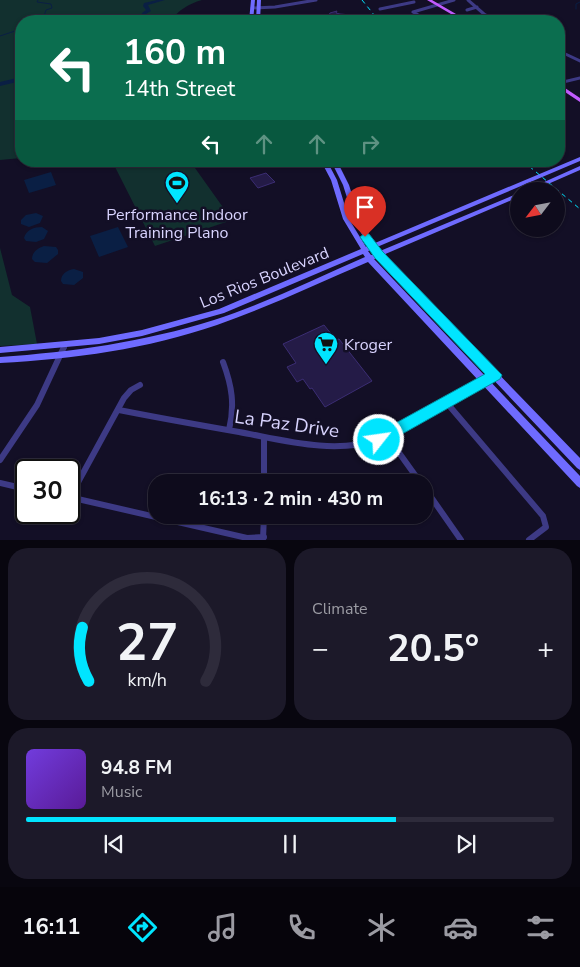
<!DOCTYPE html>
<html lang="en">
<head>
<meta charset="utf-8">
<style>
  body { margin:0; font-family:"Nunito Sans",sans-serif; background:#1c1929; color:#f1f3f6; height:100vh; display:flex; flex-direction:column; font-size:19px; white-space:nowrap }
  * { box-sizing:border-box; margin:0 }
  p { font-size:16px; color:#9b9ba3 }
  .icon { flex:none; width:28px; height:28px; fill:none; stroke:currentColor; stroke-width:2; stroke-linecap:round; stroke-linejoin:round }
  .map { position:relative; height:540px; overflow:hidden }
  .panel { display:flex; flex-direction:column; gap:8px; padding:8px; background:#08060f; flex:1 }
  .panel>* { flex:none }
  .guide { position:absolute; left:15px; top:15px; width:550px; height:152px; border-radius:20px; box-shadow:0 1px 4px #0004,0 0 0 1px #2e2b3b; background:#0b6e4f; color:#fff; overflow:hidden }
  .needle { width:32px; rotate:238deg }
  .fabs { position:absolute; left:510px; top:182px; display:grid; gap:10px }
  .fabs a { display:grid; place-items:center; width:55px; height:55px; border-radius:50%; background:#0e0b1c; box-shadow:0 1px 4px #0004,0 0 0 1px #2e2b3b; font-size:25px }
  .speed { position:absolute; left:15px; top:459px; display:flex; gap:10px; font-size:25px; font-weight:700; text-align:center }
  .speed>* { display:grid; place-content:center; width:65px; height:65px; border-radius:50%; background:#0e0b1c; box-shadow:0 1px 4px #0004,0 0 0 1px #2e2b3b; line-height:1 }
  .speed .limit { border:2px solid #111; border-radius:8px; background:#fff; color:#111 }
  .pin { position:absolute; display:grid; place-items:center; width:42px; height:42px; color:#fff; margin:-51px -21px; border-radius:50% 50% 50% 0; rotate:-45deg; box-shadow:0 0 5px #0007 }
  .pin .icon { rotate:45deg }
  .me { position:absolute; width:55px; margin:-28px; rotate:60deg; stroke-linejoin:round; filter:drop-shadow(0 0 4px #0008) }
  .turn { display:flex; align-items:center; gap:18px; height:105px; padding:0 25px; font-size:22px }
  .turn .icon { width:65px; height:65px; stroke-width:2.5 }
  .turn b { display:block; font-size:35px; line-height:42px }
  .lanes { display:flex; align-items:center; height:48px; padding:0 25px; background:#0003; justify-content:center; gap:25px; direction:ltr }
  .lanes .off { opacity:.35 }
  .big { font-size:38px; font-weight:700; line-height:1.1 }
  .panel .tile { flex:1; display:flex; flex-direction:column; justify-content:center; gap:8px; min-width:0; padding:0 18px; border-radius:20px; background:#1c1929 }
  .panel .dial { align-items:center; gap:0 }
  .dial svg { height:130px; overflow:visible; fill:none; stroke:#2e2b3b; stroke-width:7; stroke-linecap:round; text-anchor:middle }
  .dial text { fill:#f1f3f6; stroke:none }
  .song { display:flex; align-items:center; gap:15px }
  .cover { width:60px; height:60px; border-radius:8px; background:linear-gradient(135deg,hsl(260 70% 55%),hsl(270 70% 35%)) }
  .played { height:5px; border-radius:2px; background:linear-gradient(90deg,#00e5ff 70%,#2e2b3b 70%) }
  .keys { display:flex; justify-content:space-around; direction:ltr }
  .heat { display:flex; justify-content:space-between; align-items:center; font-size:28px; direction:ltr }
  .panel .tiles { flex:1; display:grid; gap:8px; grid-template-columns:1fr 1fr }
  .tile:last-child { grid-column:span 2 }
  .trip { position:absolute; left:148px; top:474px; width:285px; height:50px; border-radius:20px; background:#0e0b1c; box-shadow:0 1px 4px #0004,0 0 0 1px #2e2b3b; font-weight:700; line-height:50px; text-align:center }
  .menu { display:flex; height:80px; justify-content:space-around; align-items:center; background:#06040b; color:#9b9ba3 }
  .menu .icon { width:35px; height:35px }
  .menu .current { color:#00e5ff }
  .menu b { font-size:22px; color:#f1f3f6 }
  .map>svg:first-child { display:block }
  .green { fill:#12302f }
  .water { fill:#0a1f44 }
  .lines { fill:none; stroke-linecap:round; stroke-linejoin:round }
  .stream { stroke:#0a1f44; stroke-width:1 }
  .river { fill:#0a1f44; fill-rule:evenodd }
  .building { fill:#241b47; stroke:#3b2d73 }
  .minor-far2 { stroke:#3d3a85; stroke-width:3 }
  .minor-far1 { stroke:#3d3a85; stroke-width:5 }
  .minor { stroke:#3d3a85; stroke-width:6 }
  .secondary { fill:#6f6bff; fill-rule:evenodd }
  .primary { fill:#c25bff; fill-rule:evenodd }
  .rail { stroke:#00e5ff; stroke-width:1; stroke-dasharray:4.5 4; stroke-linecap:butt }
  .route { fill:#00e5ff; stroke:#0095a6 }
  .labels { text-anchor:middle; stroke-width:5; stroke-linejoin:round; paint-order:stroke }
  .poi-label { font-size:16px; fill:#d9d4ff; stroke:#130f26 }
  .street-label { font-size:16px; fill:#d9d4ff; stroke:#130f26 }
  .near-street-label { font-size:19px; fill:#d9d4ff; stroke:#130f26 }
</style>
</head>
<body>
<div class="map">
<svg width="580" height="540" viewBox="0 0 580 540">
  <rect width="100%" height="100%" fill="#130f26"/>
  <!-- green -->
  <path class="green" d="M0 0H202C188 4 179 10 170 21H21V158L0 160Z
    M112 161H190L232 220 155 246Z
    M0 248 12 295 30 307 37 344 0 346Z"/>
  <!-- water -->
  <path class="water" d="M51 172 56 185 29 193 24 180Z
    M36 213 43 216 40 223 29 227 21 224V220L26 215Z
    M42 227 48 231 44 239 36 242 26 241 24 238C26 230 34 227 42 227Z
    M118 227 128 247 99 257 90 236Z
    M44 246 56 247 58 250V254L47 263 35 262 32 259C32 252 38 248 44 246Z
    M74 269 83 272V278L74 285 63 284 61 281C61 274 67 270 74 269Z"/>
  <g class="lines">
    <!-- stream -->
    <path class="stream" d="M576 9V4L580 2
      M26 21 44 16 46 10 52 8 51 4 37 2 38 0
      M0 36 21 29"/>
    <!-- river -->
    <path class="river" d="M157 0H165L148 5 151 11 146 14 145 21H141L142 13 146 10 143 6 144 3Z
      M107 17 121 19 120 21 108 20 105 21H100Z
      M21 77V81L0 86V82Z"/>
  </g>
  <!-- building -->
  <path class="building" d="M337 11 336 13 340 14 351 15V21H325L330 13Z
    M266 173 275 182 258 188 250 178Z
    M324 325 336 340 339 339 372 381 325 407 312 388 310 389 303 379 297 382 287 367 296 363 283 344Z"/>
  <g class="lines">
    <!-- minor-far2 -->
    <path class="minor-far2" d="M468 0 484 14 496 21
      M252 8 275 7 316 0
      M380 9 414 2
      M467 10 477 7
      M413 12 454 0
      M413 12 427 20
      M312 21H319
      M421 21 446 16 458 21
      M559 51 580 61
      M559 83 580 78"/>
    <!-- minor-far1 -->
    <path class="minor-far1" d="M64 348 65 345"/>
    <!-- minor -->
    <path class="minor" d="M223 362C232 386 235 405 229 430
      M446 402 543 516 546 527 529 540
      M119 410C159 418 199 425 239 432 287 441 332 454 379 440L495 375
      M387 436 420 482
      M264 437V482
      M0 460 37 405 64 347
      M0 483 26 489
      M424 487 461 540
      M69 497 247 538 264 537
      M70 497 124 398 131 390 140 385
      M263 539 264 515"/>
    <!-- secondary -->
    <path class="secondary" d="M251 0H255L253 21H249Z
      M257 0H261L260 21H256Z
      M580 157V161L377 247 380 251 519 193V197L383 255 580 458V470L577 468 378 258 374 259 580 476V488L577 486 368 262C318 283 269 307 217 325 147 349 74 359 0 363V357C72 352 144 342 214 320 266 303 315 279 365 257L363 254 224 313 142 336 99 344 0 353V347L99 338 142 330 219 309 361 249 343 219 331 180 321 161H327L337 180 349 219 366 247 369 246 355 223 343 185 331 161H337L349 185 361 223 375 243ZM372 250 375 254 371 255 368 251Z
      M580 166V170L532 191H524Z"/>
    <!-- primary -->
    <path class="primary" d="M427 0H432L468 21H463Z
      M559 84 580 98V102L559 88Z"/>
    <!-- rail -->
    <path class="rail" d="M362 0 379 21
      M523 161 580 209"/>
  </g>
  <!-- route -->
  <path class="route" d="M365 233 369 234 383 252 502 375 500 379 379 447 374 445 372 440 374 435 485 374 375 258 360 237Z"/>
  <!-- icons -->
  <defs>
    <symbol id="stadium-pin" viewBox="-11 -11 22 30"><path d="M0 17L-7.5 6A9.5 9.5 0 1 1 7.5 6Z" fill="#00e5ff" stroke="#130f26"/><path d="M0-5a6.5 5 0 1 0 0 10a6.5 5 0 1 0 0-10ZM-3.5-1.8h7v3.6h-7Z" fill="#111"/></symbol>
    <symbol id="supermarket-pin" viewBox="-11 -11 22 30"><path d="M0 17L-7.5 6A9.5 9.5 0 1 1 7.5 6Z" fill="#00e5ff" stroke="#130f26"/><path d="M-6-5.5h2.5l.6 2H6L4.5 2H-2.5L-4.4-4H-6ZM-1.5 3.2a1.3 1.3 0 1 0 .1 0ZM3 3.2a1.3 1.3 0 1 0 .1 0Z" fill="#111"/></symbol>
  </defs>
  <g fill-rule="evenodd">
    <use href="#stadium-pin" x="163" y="169" width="28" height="38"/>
    <use href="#supermarket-pin" x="312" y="330" width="28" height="38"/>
  </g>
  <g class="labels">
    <!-- poi labels -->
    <g class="poi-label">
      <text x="177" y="220">Performance Indoor<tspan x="177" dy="18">Training Plano</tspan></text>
      <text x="344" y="350" text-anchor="start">Kroger</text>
    </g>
    <!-- street labels -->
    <g class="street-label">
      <text transform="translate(264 277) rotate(-22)" y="6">Los Rios Boulevard</text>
    </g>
    <!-- near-street labels -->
    <g class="near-street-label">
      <text transform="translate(287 423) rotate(8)" y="7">La Paz Drive</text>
    </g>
  </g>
</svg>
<div class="fabs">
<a><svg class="needle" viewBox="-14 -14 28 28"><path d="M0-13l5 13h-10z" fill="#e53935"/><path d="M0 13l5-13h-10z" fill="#9b9ba3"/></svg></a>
</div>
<div class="speed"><div class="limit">30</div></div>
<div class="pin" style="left:365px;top:237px;background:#d93025"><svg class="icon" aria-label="arrive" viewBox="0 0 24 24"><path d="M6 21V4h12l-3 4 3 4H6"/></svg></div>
<svg class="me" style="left:379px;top:440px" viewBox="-20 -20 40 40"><circle r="17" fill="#00e5ff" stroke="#fff" stroke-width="3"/><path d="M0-11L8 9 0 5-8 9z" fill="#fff"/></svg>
<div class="trip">16:13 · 2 min · 430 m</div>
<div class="guide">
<div class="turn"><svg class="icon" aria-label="left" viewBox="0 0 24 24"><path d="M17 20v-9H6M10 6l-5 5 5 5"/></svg><div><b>160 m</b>14th Street</div></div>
<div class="lanes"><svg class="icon" aria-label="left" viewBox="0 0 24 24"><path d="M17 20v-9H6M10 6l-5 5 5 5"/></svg><svg class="icon off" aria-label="ahead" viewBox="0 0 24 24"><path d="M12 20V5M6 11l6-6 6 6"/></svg><svg class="icon off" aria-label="ahead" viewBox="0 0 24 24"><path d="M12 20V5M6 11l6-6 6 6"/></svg><svg class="icon off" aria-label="right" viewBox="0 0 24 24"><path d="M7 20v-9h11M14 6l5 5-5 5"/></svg></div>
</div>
</div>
<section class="panel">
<div class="tiles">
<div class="tile dial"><svg viewBox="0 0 100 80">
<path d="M14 69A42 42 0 1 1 86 69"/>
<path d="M14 69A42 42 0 0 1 10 36" stroke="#00e5ff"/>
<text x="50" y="56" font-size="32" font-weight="700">27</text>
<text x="50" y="72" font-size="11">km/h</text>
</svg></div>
<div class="tile"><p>Climate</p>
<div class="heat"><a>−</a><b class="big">20.5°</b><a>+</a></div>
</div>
<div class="tile">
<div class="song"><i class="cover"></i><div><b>94.8 FM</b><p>Music</p></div></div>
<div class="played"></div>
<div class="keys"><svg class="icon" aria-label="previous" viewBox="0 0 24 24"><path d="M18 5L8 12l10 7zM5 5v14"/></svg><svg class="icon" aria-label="pause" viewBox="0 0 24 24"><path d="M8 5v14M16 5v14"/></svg><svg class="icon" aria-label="next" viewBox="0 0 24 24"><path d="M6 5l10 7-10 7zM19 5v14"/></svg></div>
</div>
</div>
</section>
<nav class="menu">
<b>16:11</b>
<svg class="icon current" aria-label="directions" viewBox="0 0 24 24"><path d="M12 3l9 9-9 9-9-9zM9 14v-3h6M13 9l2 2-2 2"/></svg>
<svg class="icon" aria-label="music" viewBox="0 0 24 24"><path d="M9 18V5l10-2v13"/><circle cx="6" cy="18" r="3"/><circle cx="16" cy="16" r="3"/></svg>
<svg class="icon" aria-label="phone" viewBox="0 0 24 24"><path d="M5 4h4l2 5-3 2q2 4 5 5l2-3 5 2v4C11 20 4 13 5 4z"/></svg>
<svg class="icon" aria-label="climate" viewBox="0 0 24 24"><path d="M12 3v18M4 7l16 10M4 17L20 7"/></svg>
<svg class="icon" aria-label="car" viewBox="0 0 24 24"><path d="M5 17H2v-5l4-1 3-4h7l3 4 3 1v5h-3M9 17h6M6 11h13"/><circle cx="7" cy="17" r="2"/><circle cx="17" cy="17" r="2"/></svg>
<svg class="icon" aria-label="filters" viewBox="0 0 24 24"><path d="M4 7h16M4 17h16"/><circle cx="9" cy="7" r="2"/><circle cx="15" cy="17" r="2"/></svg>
</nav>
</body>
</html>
